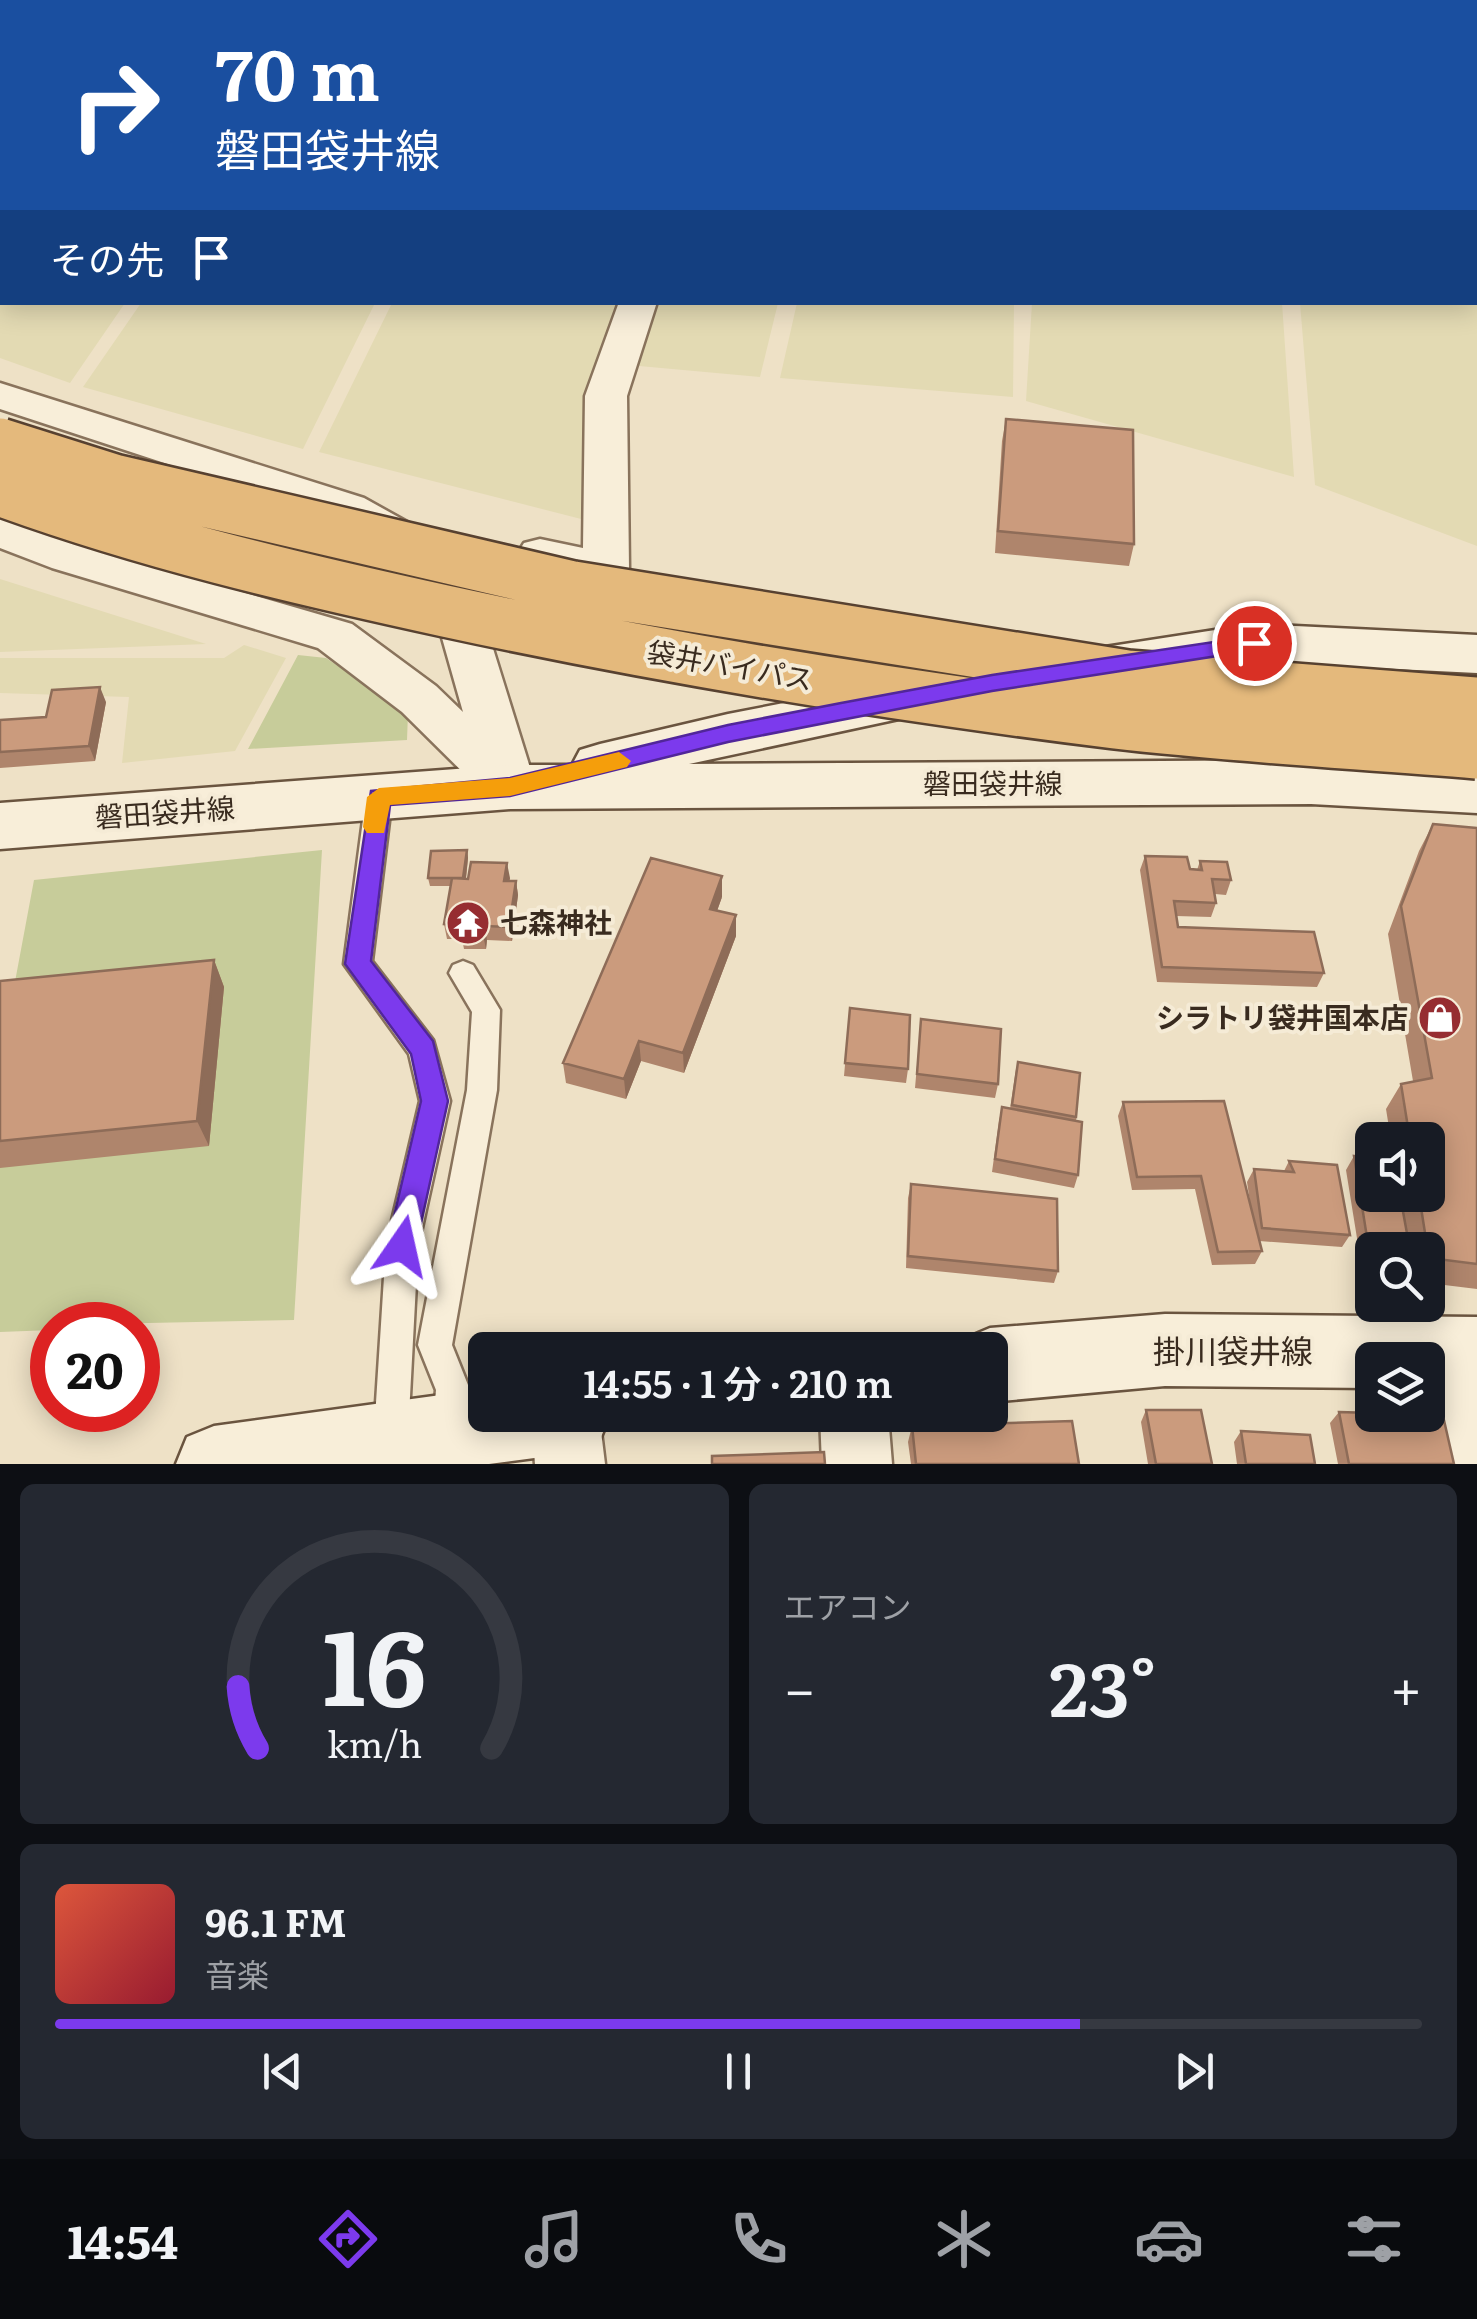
<!DOCTYPE html>
<html lang="ja">
<head>
<meta charset="utf-8">
<style>
  body { margin:0; font-family:Literata,"Noto Sans JP",serif; background:#242831; color:#f1f3f6; height:100vh; display:flex; flex-direction:column; font-size:38px; white-space:nowrap }
  * { box-sizing:border-box; margin:0 }
  p { font-size:32px; color:#9ea1a6 }
  .icon { flex:none; width:55px; height:55px; fill:none; stroke:currentColor; stroke-width:2; stroke-linecap:round; stroke-linejoin:round }
  .map { position:relative; height:1464px; overflow:hidden }
  .sheet { display:flex; flex-direction:column; gap:20px; padding:20px; background:#0d0f14; flex:1 }
  .sheet>* { flex:none }
  .banner { position:absolute; left:0px; top:0px; width:1478px; height:305px; box-shadow:0 5px 25px #0003; background:#1a4fa0; color:#fff; overflow:hidden }
  .fabs { position:absolute; left:1355px; top:1122px; display:grid; gap:20px }
  .fabs a { display:grid; place-items:center; width:90px; height:90px; border-radius:15px; background:#171b24; box-shadow:0 5px 25px #0003; font-size:50px }
  .speed { position:absolute; left:30px; top:1302px; display:flex; gap:20px; font-size:50px; font-weight:700; text-align:center }
  .speed>* { display:grid; place-content:center; width:130px; height:130px; border-radius:50%; background:#171b24; box-shadow:0 5px 25px #0003; line-height:1 }
  .speed .limit { border:15px solid #d22; background:#fff; color:#111 }
  .pin { position:absolute; display:grid; place-items:center; width:85px; height:85px; color:#fff; margin:-42px; border:5px solid #fff; border-radius:50%; box-shadow:0 2px 10px #0007 }
  .me { position:absolute; width:110px; margin:-55px; rotate:11deg; stroke-linejoin:round; filter:drop-shadow(0 0 8px #0008) }
  .turn { display:flex; align-items:center; gap:35px; height:210px; padding:0 50px; font-size:45px }
  .turn .icon { width:130px; height:130px; stroke-width:2.5 }
  .turn b { display:block; font-size:70px; line-height:85px }
  .then { display:flex; align-items:center; height:95px; padding:0 50px; background:#0003; gap:20px; font-size:38px }
  .big { font-size:75px; font-weight:600; line-height:1.1 }
  .sheet .tile { flex:1; display:flex; flex-direction:column; justify-content:center; gap:15px; min-width:0; padding:0 35px; border-radius:15px; background:#242831 }
  .sheet .dial { align-items:center; gap:0 }
  .dial svg { height:260px; overflow:visible; fill:none; stroke:#363941; stroke-width:7; stroke-linecap:round; text-anchor:middle }
  .dial text { fill:#f1f3f6; stroke:none }
  .song { display:flex; align-items:center; gap:30px }
  .cover { width:120px; height:120px; border-radius:15px; background:linear-gradient(135deg,hsl(10 70% 55%),hsl(350 70% 35%)) }
  .played { height:10px; border-radius:5px; background:linear-gradient(90deg,#7c3aed 75%,#363941 75%) }
  .keys { display:flex; justify-content:space-around; direction:ltr }
  .heat { display:flex; justify-content:space-between; align-items:center; font-size:55px; direction:ltr }
  .sheet .tiles { flex:1; display:grid; gap:20px; grid-template-columns:1fr 1fr }
  .tile:last-child { grid-column:span 2 }
  .trip { position:absolute; left:468px; top:1332px; width:540px; height:100px; border-radius:15px; background:#171b24; box-shadow:0 5px 25px #0003; font-weight:600; line-height:100px; text-align:center }
  .dock { display:flex; height:160px; justify-content:space-around; align-items:center; background:#090b0e; color:#9ea1a6 }
  .dock .icon { width:70px; height:70px }
  .dock .on { color:#7c3aed }
  .dock b { font-size:45px; color:#f1f3f6 }
  .map>svg:first-child { display:block }
  .farmland { fill:#e3dab3 }
  .green { fill:#c7cc9a }
  .lines { fill:none; stroke-linecap:round; stroke-linejoin:round }
  .service-casing { stroke:#89735c; stroke-width:5 }
  .minor-casing { stroke:#89735c; stroke-width:5 }
  .secondary-casing { stroke:#6a543f; stroke-width:5 }
  .service { fill:#f8eed9; fill-rule:evenodd }
  .minor { fill:#f8eed9; fill-rule:evenodd }
  .secondary { fill:#f8eed9; fill-rule:evenodd }
  .trunk-bridge-casing { stroke:#574130; stroke-width:56; stroke-linecap:butt }
  .trunk-bridge { stroke:#e4b97c; stroke-width:51 }
  .wall { fill:#af856c }
  .shaded-wall { fill:#8e6c58 }
  .building { fill:#cb9b7d; stroke:#8e6c58; stroke-width:2.5 }
  .route { fill:#7c3aed; stroke:#51269a; stroke-width:2.5 }
  .slow { fill:#f59e0b }
  .labels { text-anchor:middle; stroke-width:8; stroke-linejoin:round; paint-order:stroke }
  .street-label { font-size:28px; fill:#392b1f; stroke:#f5ebd6 }
  .poi-label { font-size:28px; font-weight:bold; fill:#392b1f; stroke:#f5ebd6; text-anchor:start }
  .near-street-label { font-size:32px; fill:#392b1f; stroke:#f5ebd6 }
</style>
</head>
<body>
<div class="map">
<svg width="1477" height="1464" viewBox="0 0 1477 1464">
  <rect width="100%" height="100%" fill="#eee1c6"/>
  <!-- farmland -->
  <path class="farmland" d="M0 127 2 302 125 303 70 383 0 358Z
    M1475 296 1477 306V546L1315 485 1300 303 1475 302Z
    M141 303V302L375 303 303 449 83 387Z
    M392 303H778L760 377 617 364 589 521 319 452Z
    M797 303H1014L1013 397 780 378Z
    M1032 303H1282L1294 477 1026 401Z
    M0 579 206 644 0 652Z
    M244 645 286 658 235 751 122 763 129 697 0 693V658H224Z"/>
  <!-- green -->
  <path class="green" d="M298 655 326 658 408 713 407 740 248 749Z
    M322 850 294 1320 52 1325V1330L0 1332V1062L34 880Z"/>
  <g class="lines">
    <defs>
      <path id="service" d="M379 787 388 790 392 797 372 961 433 1040 450 1101 418 1246 408 1434 403 1446 391 1451 379 1446 374 1434 386 1246 420 1101 409 1054 344 964 366 797 370 790Z
        M463 961 473 965 500 1010 497 1090 452 1345 470 1390 462 1436 450 1441 438 1436 433 1424 436 1390 418 1345 467 1090 472 1012 449 973 453 965Z"/>
      <path id="minor" d="M1035 0H1065V2H1035Z
        M0 106H2V126H0Z
        M1475 224H1477V246H1475Z
        M619 302H657L627 396 629 568 622 579 606 583 524 565 517 554 524 543 540 539 583 548 585 396Z
        M0 383 364 498 427 533 481 610 536 787 528 801 510 807 492 801 402 712 318 648 52 568 0 548V517L84 546 352 624 436 686 463 712 435 613 395 555 332 518 0 409Z
        M1451 1319 1475 1329 1477 1335V1464H1450L1428 1389V1360H1420L1418 1352 1427 1329Z
        M531 1415H599L605 1464H535Z
        M820 1415H888L892 1464H822Z"/>
      <path id="secondary" d="M1254 624 1477 635V673L1254 662 1105 685 1086 679 1078 666 1086 653 1105 647Z
        M917 677 936 683 944 697 936 711 689 764 1311 760 1477 769V813L1311 804 510 809 0 849V803L510 765H572L580 750 600 744 728 714Z
        M1165 1314 1477 1317V1389H1428V1360H1372V1388L1165 1386 990 1402V1350H959L964 1339 990 1328Z
        M485 1389V1415H610L599 1442 572 1453 489 1464H176L187 1437 214 1426Z"/>
    </defs>
    <!-- service casing -->
    <use href="#service" class="service-casing"/>
    <!-- minor casing -->
    <use href="#minor" class="minor-casing"/>
    <!-- secondary casing -->
    <use href="#secondary" class="secondary-casing"/>
    <!-- service -->
    <use href="#service" class="service"/>
    <!-- minor -->
    <use href="#minor" class="minor"/>
    <!-- secondary -->
    <use href="#secondary" class="secondary"/>
    <defs>
      <path id="trunk-bridge" d="M0 444 114 480 573 587 1127 676 1477 703
        M0 490C145 543 294 578 445 611 666 659 890 695 1115 723 1235 737 1357 743 1477 753"/>
    </defs>
    <!-- trunk-bridge casing -->
    <use href="#trunk-bridge" class="trunk-bridge-casing"/>
    <!-- trunk-bridge -->
    <use href="#trunk-bridge" class="trunk-bridge"/>
  </g>
  <!-- wall -->
  <path class="wall" d="M1006 419 1134 544 1129 566 995 553 1002 441Z
    M106 702 95 761 0 768V720L46 717Z
    M1433 824 1477 828V1289L1428 1283V1250H1372V1264L1361 1263 1346 1170 1354 1156 1372 1195H1428V1140H1391L1386 1109 1401 1084 1413 1081 1388 934 1419 851Z
    M467 850 468 858 466 879 510 878 509 881H516L518 895 512 941 487 940 486 949H464L462 939H447L444 924 451 886H430L428 878Z
    M1145 856 1190 869 1197 870 1200 861 1231 880 1226 895 1215 894 1216 903 1211 917 1176 916 1178 927 1324 973 1317 987 1157 982 1140 870Z
    M722 897 717 911 736 936 684 1073 641 1061 626 1099 566 1083 563 1063Z
    M214 960 224 987 209 1146 0 1168V981Z
    M850 1008 908 1069 906 1083 844 1076Z
    M921 1019 998 1084 995 1098 915 1088Z
    M1016 1069 1076 1117 1078 1175 1074 1188 992 1172 999 1121 1002 1107 1010 1109Z
    M1123 1102 1251 1209 1247 1182 1254 1169 1284 1171 1289 1161 1350 1235 1342 1247 1259 1241 1262 1251 1255 1264 1212 1265 1195 1189 1132 1190 1118 1116Z
    M911 1184 1058 1271 1054 1283 906 1268 908 1198Z
    M1146 1410 1212 1464H1148L1141 1422Z
    M1339 1412 1454 1464H1338L1330 1423Z
    M912 1426 1079 1464H911L908 1442Z
    M1241 1431 1315 1464H1237L1234 1442Z"/>
  <!-- shaded-wall -->
  <path class="shaded-wall" d="M100 687 106 702 95 761 89 746Z
    M467 850 468 858 465 886 463 878Z
    M507 863 510 878 507 895 504 881Z
    M722 876V897L710 930V909Z
    M516 881 518 895 512 941 509 927Z
    M736 915V936L684 1073 683 1053Z
    M485 926 487 940 486 949 483 935Z
    M214 960 224 987 209 1146 197 1121Z
    M639 1041 641 1061 626 1099 624 1079Z"/>
  <!-- building -->
  <path class="building" d="M1006 419 1133 430 1134 544 998 531Z
    M100 687 89 746 0 752V720L46 717 52 690Z
    M1433 824 1477 828V1264L1429 1258 1419 1195H1428V1140H1410L1401 1084 1432 1078 1401 906Z
    M467 850 463 878H428L431 851Z
    M1145 856 1187 857 1190 869 1202 870 1200 861 1227 862 1231 880 1212 879 1216 903 1174 901 1178 927 1314 932 1324 973 1162 967Z
    M651 858 722 876 710 909 736 915 683 1053 639 1041 624 1079 563 1063Z
    M471 862 507 863 504 881H516L509 927 485 926 483 935 461 934 463 925 444 924 452 878 468 879Z
    M214 960 197 1121 0 1141V981Z
    M850 1008 910 1015 908 1069 845 1063Z
    M921 1019 1001 1029 998 1084 917 1074Z
    M1018 1062 1080 1073 1076 1117 1012 1105Z
    M1224 1101 1262 1251 1218 1252 1201 1176 1137 1177 1123 1102Z
    M1002 1107 1082 1122 1078 1175 995 1159Z
    M1354 1156 1372 1158V1195H1400L1410 1250H1369Z
    M1289 1161 1337 1165 1350 1235 1262 1228 1254 1169 1294 1172Z
    M911 1184 1057 1199 1058 1271 908 1256Z
    M1146 1410H1201L1212 1464H1156Z
    M1339 1412 1372 1413V1415L1443 1416 1454 1464H1349Z
    M1072 1421 1079 1464H916L912 1426Z
    M1241 1431 1310 1435 1315 1464H1246Z
    M824 1452 825 1464H712V1456Z"/>
  <!-- route -->
  <path class="route" d="M1254 636 1265 643 1262 649 992 691 841 720 728 742 510 796 390 805 371 961 433 1041 448 1101 416 1246 412 1256 402 1260 392 1256 387 1246 421 1101 411 1054 345 964 371 791 510 778 728 725 841 703 992 675Z"/>
  <!-- slow -->
  <path class="slow" d="M619 752 631 761 627 767 510 796 390 805 384 833H367L363 827 367 797 379 788 510 778Z"/>
  <!-- icons -->
  <defs>
    <symbol id="temple-disc" viewBox="-11 -11 22 22"><circle r="9.5" fill="#962d31" stroke="#f5ebd6"/><path d="M0-6L5-2H3V0L6.5 2.5H4V6H1.5V3h-3V6H-4V2.5H-6.5L-3 0V-2H-5Z" fill="#fff"/></symbol>
    <symbol id="shop-disc" viewBox="-11 -11 22 22"><circle r="9.5" fill="#962d31" stroke="#f5ebd6"/><path d="M-5-2.5h2.3a2.7 3.5 0 0 1 5.4 0H5L5.5 6h-11ZM-1.5-2.5h3a1.5 2.3 0 0 0-3 0Z" fill="#fff"/></symbol>
  </defs>
  <g fill-rule="evenodd">
    <use href="#temple-disc" x="443" y="898" width="50" height="50"/>
    <use href="#shop-disc" x="1415" y="993" width="50" height="50"/>
  </g>
  <g class="labels">
    <!-- street labels -->
    <g class="street-label">
      <text transform="translate(730 666) rotate(10)" y="10">袋井バイパス</text>
      <text x="993" y="794">磐田袋井線</text>
      <text transform="translate(165 813) rotate(-4)" y="10">磐田袋井線</text>
    </g>
    <!-- poi labels -->
    <g class="poi-label">
      <text x="500" y="933">七森神社</text>
      <text x="1408" y="1028" text-anchor="end">シラトリ袋井国本店</text>
    </g>
    <!-- near-street labels -->
    <g class="near-street-label">
      <text x="1233" y="1363">掛川袋井線</text>
    </g>
  </g>
</svg>
<div class="fabs">
<a><svg class="icon" aria-label="sound" viewBox="0 0 24 24"><path d="M4 9h4l5-4v14l-5-4H4zM17 9q2 3 0 6"/></svg></a>
<a><svg class="icon" aria-label="search" viewBox="0 0 24 24"><circle cx="10" cy="10" r="6"/><path d="M15 15l6 6"/></svg></a>
<a><svg class="icon" aria-label="layers" viewBox="0 0 24 24"><path d="M12 4l9 5-9 5-9-5zM3 14l9 5 9-5"/></svg></a>
</div>
<div class="speed"><div class="limit">20</div></div>
<div class="pin" style="left:1254px;top:643px;background:#d93025"><svg class="icon" aria-label="arrive" viewBox="0 0 24 24"><path d="M6 21V4h12l-3 4 3 4H6"/></svg></div>
<svg class="me" style="left:402px;top:1246px" viewBox="-20 -20 40 40"><path d="M0-17L14 15 0 8-14 15z" fill="#7c3aed" stroke="#fff" stroke-width="4"/></svg>
<div class="trip">14:55 · 1 分 · 210 m</div>
<div class="banner">
<div class="turn"><svg class="icon" aria-label="right" viewBox="0 0 24 24"><path d="M7 20v-9h11M14 6l5 5-5 5"/></svg><div><b>70 m</b>磐田袋井線</div></div>
<div class="then">その先<svg class="icon" aria-label="arrive" viewBox="0 0 24 24"><path d="M6 21V4h12l-3 4 3 4H6"/></svg></div>
</div>
</div>
<section class="sheet">
<div class="tiles">
<div class="tile dial"><svg viewBox="0 0 100 80">
<path d="M14 69A42 42 0 1 1 86 69"/>
<path d="M14 69A42 42 0 0 1 8 50" stroke="#7c3aed"/>
<text x="50" y="56" font-size="32" font-weight="700">16</text>
<text x="50" y="72" font-size="11">km/h</text>
</svg></div>
<div class="tile"><p>エアコン</p>
<div class="heat"><a>−</a><b class="big">23°</b><a>+</a></div>
</div>
<div class="tile">
<div class="song"><i class="cover"></i><div><b>96.1 FM</b><p>音楽</p></div></div>
<div class="played"></div>
<div class="keys"><svg class="icon" aria-label="previous" viewBox="0 0 24 24"><path d="M18 5L8 12l10 7zM5 5v14"/></svg><svg class="icon" aria-label="pause" viewBox="0 0 24 24"><path d="M8 5v14M16 5v14"/></svg><svg class="icon" aria-label="next" viewBox="0 0 24 24"><path d="M6 5l10 7-10 7zM19 5v14"/></svg></div>
</div>
</div>
</section>
<nav class="dock">
<b>14:54</b>
<svg class="icon on" aria-label="directions" viewBox="0 0 24 24"><path d="M12 3l9 9-9 9-9-9zM9 14v-3h6M13 9l2 2-2 2"/></svg>
<svg class="icon" aria-label="music" viewBox="0 0 24 24"><path d="M9 18V5l10-2v13"/><circle cx="6" cy="18" r="3"/><circle cx="16" cy="16" r="3"/></svg>
<svg class="icon" aria-label="phone" viewBox="0 0 24 24"><path d="M5 4h4l2 5-3 2q2 4 5 5l2-3 5 2v4C11 20 4 13 5 4z"/></svg>
<svg class="icon" aria-label="climate" viewBox="0 0 24 24"><path d="M12 3v18M4 7l16 10M4 17L20 7"/></svg>
<svg class="icon" aria-label="car" viewBox="0 0 24 24"><path d="M5 17H2v-5l4-1 3-4h7l3 4 3 1v5h-3M9 17h6M6 11h13"/><circle cx="7" cy="17" r="2"/><circle cx="17" cy="17" r="2"/></svg>
<svg class="icon" aria-label="filters" viewBox="0 0 24 24"><path d="M4 7h16M4 17h16"/><circle cx="9" cy="7" r="2"/><circle cx="15" cy="17" r="2"/></svg>
</nav>
</body>
</html>
